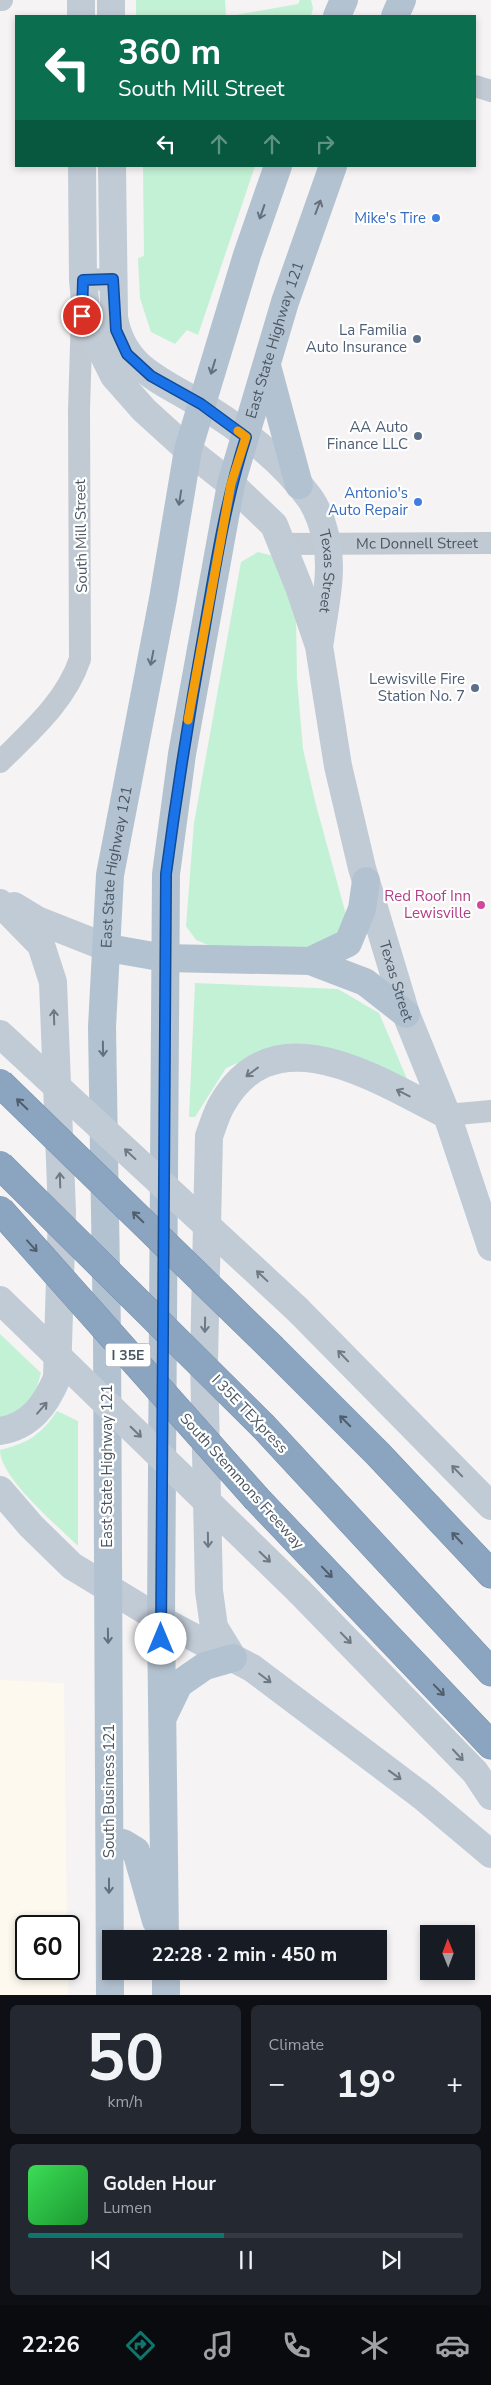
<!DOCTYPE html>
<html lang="en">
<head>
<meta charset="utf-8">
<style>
  body { margin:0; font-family:"Nunito Sans",sans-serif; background:#242831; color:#f1f3f6; height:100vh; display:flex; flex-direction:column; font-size:19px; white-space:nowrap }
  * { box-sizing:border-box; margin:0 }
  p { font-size:16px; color:#9ea1a6 }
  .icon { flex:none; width:28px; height:28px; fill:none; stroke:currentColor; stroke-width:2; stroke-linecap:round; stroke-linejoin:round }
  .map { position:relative; height:1995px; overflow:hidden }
  .drawer { display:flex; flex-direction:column; gap:10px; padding:10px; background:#0d0f14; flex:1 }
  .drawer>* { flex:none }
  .top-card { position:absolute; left:15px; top:15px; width:461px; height:152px; border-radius:0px; box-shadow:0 2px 8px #0003; background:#0b6e4f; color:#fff; overflow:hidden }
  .needle { width:32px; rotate:359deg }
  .controls { position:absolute; left:420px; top:1925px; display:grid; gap:10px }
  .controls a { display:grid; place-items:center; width:55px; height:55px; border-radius:0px; background:#171b24; box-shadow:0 2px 8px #0003; font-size:25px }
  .speed { position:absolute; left:15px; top:1915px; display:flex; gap:10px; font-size:25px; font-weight:700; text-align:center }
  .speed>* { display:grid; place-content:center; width:65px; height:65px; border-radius:50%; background:#171b24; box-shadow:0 2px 8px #0003; line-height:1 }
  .speed .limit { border:2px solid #111; border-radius:8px; background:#fff; color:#111 }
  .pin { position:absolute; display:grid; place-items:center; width:42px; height:42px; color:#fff; margin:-21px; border:2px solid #fff; border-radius:50%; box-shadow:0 1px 5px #0007 }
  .me { position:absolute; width:55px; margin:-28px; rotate:0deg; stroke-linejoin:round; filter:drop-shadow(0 0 4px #0008) }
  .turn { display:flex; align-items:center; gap:18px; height:105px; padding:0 20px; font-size:22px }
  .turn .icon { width:65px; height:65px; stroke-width:2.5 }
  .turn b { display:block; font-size:35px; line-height:42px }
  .lanes { display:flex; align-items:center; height:48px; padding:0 20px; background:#0003; justify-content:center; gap:25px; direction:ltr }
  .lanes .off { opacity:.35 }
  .big { font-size:38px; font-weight:700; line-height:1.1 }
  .drawer .tile { flex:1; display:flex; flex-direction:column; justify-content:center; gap:8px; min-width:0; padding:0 18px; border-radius:8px; background:#242831 }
  .drawer .dial { align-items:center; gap:0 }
  .dial b { font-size:65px; line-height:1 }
  .song { display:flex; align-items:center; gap:15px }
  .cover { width:60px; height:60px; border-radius:8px; background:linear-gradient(135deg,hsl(130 70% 55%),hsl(130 70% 35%)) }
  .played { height:5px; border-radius:2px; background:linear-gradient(90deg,#0f766e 45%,#363941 45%) }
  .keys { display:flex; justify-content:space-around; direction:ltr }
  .heat { display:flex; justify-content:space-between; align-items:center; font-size:28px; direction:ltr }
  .drawer .tiles { flex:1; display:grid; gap:10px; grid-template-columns:1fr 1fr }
  .tile:last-child { grid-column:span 2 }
  .trip { position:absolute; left:102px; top:1930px; width:285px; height:50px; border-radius:0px; background:#171b24; box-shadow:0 2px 8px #0003; font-weight:700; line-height:50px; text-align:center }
  .menu { display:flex; height:80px; justify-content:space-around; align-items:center; background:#090b0e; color:#9ea1a6 }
  .menu .icon { width:35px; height:35px }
  .menu .active { color:#0f766e }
  .menu b { font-size:22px; color:#f1f3f6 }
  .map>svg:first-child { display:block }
  .commercial { fill:#fdf9ef }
  .green { fill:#c3f1d5 }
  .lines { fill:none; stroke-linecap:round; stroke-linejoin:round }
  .highway-casing { stroke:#7690ad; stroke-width:29 }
  .street { stroke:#c1cad2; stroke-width:22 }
  .secondary { stroke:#c1cbd6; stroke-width:28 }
  .primary { stroke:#b3c2d1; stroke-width:28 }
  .highway { stroke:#8ba5c1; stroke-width:28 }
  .highway-bridge-casing { stroke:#7690ad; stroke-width:29; stroke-linecap:butt }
  .secondary-bridge { stroke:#c1cbd6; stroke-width:28 }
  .highway-bridge { stroke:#8ba5c1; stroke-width:28 }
  .oneway { stroke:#64717d }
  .oneway2 { stroke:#6e7984 }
  .oneway3 { stroke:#505e6b }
  .route-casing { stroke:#114b97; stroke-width:12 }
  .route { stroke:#1a73e8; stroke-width:9 }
  .slow { stroke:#f59e0b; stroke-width:9 }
  .shop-dot { fill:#3f7fe0; stroke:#fff; stroke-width:2 }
  .service-dot { fill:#5c6f8a; stroke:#fff; stroke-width:2 }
  .hotel-dot { fill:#d1479c; stroke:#fff; stroke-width:2 }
  .labels { text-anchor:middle; stroke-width:4.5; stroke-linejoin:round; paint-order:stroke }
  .shield { fill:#fff; stroke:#808990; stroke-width:1 }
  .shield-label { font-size:14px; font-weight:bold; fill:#4a5661 }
  .shop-label { font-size:15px; fill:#366cbe; stroke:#fff; text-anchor:end }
  .service-label { font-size:15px; fill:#4e5e75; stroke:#fff; text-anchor:end }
  .street-label { font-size:15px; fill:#4a5661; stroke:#fff }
  .hotel-label { font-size:15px; fill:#b23c85; stroke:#fff; text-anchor:end }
</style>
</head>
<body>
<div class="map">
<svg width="491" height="1995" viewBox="0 0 491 1995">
  <rect width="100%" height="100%" fill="#f5f3f3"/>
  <!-- commercial -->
  <path class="commercial" d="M0 1680 64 1683 67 1926H26V1969H68V1995H0Z"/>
  <!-- green -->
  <path class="green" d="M136 0H225L226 16H136Z
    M300 0H311L313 8 311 16H230L298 4Z
    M143 166H255L198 335 187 330 175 344 151 332 140 298 138 258 144 256Z
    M258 552 273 556 296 615 297 679 303 749 316 805 348 922 328 947 225 952 196 940 186 926 194 823 241 562Z
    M195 983 338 989 379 1013 410 1086 273 1048 226 1068 195 1117H189Z
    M0 1334 41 1373 33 1401 0 1421Z
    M57 1411 78 1421V1546C58 1526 0 1478 0 1450 28 1443 41 1435 57 1411Z"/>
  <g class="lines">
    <defs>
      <path id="highway" d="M273 1349 378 1454 491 1574
        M264 1427 491 1672
        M257 1499 491 1745"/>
    </defs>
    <!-- highway casing -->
    <use href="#highway" class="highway-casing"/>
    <!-- street -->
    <g class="street">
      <path d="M0 0H2"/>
      <path d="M475 86 491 91"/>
      <path id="s1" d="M283 544 491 543"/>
      <path d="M0 762C31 731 66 701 80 659L79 410 83 280 113 279"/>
      <path d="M447 1115 491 1111"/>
    </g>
    <!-- secondary -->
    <g class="secondary">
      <path d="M111 0V16"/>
      <path d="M81 16V0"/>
      <path id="s2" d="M82 166 83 280 87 320 104 356 114 376 144 410 188 450 231 484 274 525 299 587 319 646 338 766 362 868 406 1014 447 1115 491 1247"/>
      <path id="s3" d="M112 166 114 317C122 368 161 380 200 404 239 427 282 460 309 497 318 509 324 529 327 543 333 574 324 610 320 641"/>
      <path d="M0 903 41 945 53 982 62 1212 57 1378C46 1404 31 1426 0 1431"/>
      <path d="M14 906 37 920 108 948"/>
      <path d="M297 1309 491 1506"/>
      <path d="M0 1490 31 1526 72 1566 161 1620 252 1668 422 1796 491 1854"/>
      <path d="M299 1591 475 1772 491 1796"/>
      <path d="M233 1658 214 1627 209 1591 204 1360 209 1136C213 1126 216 1114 222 1104 275 1011 379 1081 447 1115"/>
    </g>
    <!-- primary -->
    <g class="primary">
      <path d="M337 16 344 0"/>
      <path d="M395 16 402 0"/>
      <path d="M267 366 299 485"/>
      <path d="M108 948 165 958 310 961 365 982 406 1014"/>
      <path d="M310 961 348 943 362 909 366 881"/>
      <path d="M164 1715 179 1684 205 1666 233 1658"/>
      <path d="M110 1841 123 1843 136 1851 156 1921"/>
      <path id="s4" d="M165 1939 161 1620 166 874 182 754 231 484 285 302 333 166"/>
      <path d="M166 1971V1995"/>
      <path id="s5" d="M110 1995 107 1335 102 1027 110 875 163 599 188 450 247 255 278 166"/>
    </g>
    <!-- highway -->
    <use href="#highway" class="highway"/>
    <defs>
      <path id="highway-bridge" d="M0 1083 273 1349
        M0 1165 264 1427
        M0 1210 257 1499"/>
    </defs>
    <!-- highway-bridge casing -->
    <use href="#highway-bridge" class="highway-bridge-casing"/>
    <!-- secondary-bridge -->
    <path class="secondary-bridge" d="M0 1034 297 1309
      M0 1300 299 1591"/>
    <!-- highway-bridge -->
    <use href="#highway-bridge" class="highway-bridge"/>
  </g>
  <!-- one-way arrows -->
  <defs><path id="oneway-shaft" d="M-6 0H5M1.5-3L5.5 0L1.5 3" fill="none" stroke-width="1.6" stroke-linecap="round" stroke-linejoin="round" transform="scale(1.25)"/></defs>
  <g class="oneway">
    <use href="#oneway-shaft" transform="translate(318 207) rotate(-69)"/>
    <use href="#oneway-shaft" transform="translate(262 212) rotate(109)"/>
    <use href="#oneway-shaft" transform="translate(213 367) rotate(107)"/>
    <use href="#oneway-shaft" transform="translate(180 498) rotate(99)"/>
    <use href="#oneway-shaft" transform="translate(152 658) rotate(101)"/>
    <use href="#oneway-shaft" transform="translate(103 1049) rotate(89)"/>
    <use href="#oneway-shaft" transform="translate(108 1636) rotate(89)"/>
    <use href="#oneway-shaft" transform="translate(109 1886) rotate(90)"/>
  </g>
  <g class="oneway2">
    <use href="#oneway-shaft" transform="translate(54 1017) rotate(-92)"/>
    <use href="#oneway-shaft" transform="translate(252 1072) rotate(143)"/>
    <use href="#oneway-shaft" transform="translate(403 1093) rotate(-153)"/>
    <use href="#oneway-shaft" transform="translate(130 1154) rotate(-137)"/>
    <use href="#oneway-shaft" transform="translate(60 1180) rotate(-92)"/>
    <use href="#oneway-shaft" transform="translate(262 1276) rotate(-137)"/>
    <use href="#oneway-shaft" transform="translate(205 1325) rotate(91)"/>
    <use href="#oneway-shaft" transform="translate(343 1356) rotate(-134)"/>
    <use href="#oneway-shaft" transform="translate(42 1408) rotate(-49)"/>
    <use href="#oneway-shaft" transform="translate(136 1432) rotate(44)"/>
    <use href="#oneway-shaft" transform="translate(457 1471) rotate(-134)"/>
    <use href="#oneway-shaft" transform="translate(208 1540) rotate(89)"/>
    <use href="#oneway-shaft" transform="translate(265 1557) rotate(44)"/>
    <use href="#oneway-shaft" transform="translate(346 1638) rotate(46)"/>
    <use href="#oneway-shaft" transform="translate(265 1678) rotate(37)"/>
    <use href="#oneway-shaft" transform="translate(458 1755) rotate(47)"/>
    <use href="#oneway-shaft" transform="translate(395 1775) rotate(36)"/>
  </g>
  <g class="oneway3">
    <use href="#oneway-shaft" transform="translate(22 1104) rotate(-136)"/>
    <use href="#oneway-shaft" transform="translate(138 1217) rotate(-136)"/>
    <use href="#oneway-shaft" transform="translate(32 1246) rotate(48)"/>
    <use href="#oneway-shaft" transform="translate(345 1421) rotate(-135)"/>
    <use href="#oneway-shaft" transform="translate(457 1538) rotate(-133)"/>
    <use href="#oneway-shaft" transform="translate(327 1572) rotate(46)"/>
    <use href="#oneway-shaft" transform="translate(439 1690) rotate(46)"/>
  </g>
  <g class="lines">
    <defs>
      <path id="route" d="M82 316 83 280 113 279 116 330 127 354 151 376 201 404 246 437C226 499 216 562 205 626 190 709 177 791 166 874L161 1639"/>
    </defs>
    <!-- route casing -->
    <use href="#route" class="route-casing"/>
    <!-- route -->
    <use href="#route" class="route"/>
    <!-- slow -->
    <path class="slow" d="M188 720 231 484 246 437 238 431"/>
  </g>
  <!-- markers -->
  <g class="shop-dot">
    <circle cx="436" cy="218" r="5"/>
    <circle cx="418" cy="502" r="5"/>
  </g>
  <g class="service-dot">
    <circle cx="417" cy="339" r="5"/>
    <circle cx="418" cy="436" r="5"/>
    <circle cx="475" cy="688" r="5"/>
  </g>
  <circle class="hotel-dot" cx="481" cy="905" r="5"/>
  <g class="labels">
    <!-- shield labels -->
    <rect class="shield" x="105.5" y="1343.5" width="45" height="23" rx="4"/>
    <g class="shield-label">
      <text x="128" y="1360">I 35E</text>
    </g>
    <!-- shop labels -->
    <g class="shop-label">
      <text x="426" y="223">Mike's Tire</text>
      <text x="408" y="498">Antonio's<tspan x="408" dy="17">Auto Repair</tspan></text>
    </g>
    <!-- service labels -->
    <g class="service-label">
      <text x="407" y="335">La Familia<tspan x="407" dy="17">Auto Insurance</tspan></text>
      <text x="408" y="432">AA Auto<tspan x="408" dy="17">Finance LLC</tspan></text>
      <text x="465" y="684">Lewisville Fire<tspan x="465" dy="17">Station No. 7</tspan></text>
    </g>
    <!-- street labels -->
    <g class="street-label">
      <text dy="5" stroke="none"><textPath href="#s4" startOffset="1611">East State Highway 121</textPath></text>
      <text transform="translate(81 536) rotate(-91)" y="5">South Mill Street</text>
      <text dy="5" stroke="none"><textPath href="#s1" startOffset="134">Mc Donnell Street</textPath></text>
      <text dy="5" stroke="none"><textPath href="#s3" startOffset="501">Texas Street</textPath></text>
      <text dy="5" stroke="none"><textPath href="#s5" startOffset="1129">East State Highway 121</textPath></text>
      <text dy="5" stroke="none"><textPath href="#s2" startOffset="909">Texas Street</textPath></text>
      <text transform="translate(250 1414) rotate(46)" y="5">I 35E TEXpress</text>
      <text transform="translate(107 1466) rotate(-90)" y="5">East State Highway 121</text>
      <text transform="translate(242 1481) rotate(48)" y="5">South Stemmons Freeway</text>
      <text transform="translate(109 1791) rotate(-90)" y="5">South Business 121</text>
    </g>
    <!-- hotel labels -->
    <g class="hotel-label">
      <text x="471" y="901">Red Roof Inn<tspan x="471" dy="17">Lewisville</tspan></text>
    </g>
  </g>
</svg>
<div class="controls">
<a><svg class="needle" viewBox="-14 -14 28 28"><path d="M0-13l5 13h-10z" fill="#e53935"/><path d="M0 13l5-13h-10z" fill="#9ea1a6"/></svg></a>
</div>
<div class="speed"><div class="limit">60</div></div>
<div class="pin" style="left:82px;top:316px;background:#d93025"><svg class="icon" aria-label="arrive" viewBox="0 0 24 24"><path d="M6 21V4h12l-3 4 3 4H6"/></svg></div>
<svg class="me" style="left:161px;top:1639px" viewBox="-20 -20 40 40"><circle r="19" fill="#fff"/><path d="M0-13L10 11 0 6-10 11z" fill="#1a73e8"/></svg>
<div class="trip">22:28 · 2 min · 450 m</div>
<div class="top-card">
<div class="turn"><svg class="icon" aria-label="left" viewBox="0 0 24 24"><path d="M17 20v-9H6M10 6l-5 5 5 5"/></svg><div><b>360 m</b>South Mill Street</div></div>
<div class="lanes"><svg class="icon" aria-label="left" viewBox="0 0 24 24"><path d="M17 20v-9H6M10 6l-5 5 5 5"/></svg><svg class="icon off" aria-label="ahead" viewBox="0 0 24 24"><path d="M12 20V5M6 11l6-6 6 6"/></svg><svg class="icon off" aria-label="ahead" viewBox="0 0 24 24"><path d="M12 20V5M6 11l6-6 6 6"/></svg><svg class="icon off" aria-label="right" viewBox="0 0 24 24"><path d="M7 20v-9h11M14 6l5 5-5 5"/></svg></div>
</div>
</div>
<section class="drawer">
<div class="tiles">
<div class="tile dial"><b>50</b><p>km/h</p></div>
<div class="tile"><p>Climate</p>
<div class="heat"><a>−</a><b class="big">19°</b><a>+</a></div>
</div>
<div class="tile">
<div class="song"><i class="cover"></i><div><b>Golden Hour</b><p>Lumen</p></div></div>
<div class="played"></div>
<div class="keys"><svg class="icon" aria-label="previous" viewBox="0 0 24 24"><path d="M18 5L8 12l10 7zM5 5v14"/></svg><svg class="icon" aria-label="pause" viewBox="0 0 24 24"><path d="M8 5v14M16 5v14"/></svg><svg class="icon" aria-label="next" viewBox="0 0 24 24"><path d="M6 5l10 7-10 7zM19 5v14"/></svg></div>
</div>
</div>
</section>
<nav class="menu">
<b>22:26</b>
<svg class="icon active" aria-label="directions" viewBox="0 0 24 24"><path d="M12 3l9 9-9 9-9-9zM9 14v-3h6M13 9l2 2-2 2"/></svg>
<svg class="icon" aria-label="music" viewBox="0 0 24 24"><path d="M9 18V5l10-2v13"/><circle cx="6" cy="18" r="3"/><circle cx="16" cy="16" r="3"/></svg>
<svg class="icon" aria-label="phone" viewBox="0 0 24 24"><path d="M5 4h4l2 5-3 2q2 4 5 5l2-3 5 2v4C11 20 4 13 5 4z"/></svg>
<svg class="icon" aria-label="climate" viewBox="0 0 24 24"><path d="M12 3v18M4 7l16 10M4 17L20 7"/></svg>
<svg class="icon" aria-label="car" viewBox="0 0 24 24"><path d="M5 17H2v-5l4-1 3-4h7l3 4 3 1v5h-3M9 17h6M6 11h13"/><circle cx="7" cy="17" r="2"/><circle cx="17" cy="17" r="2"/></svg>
</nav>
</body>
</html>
